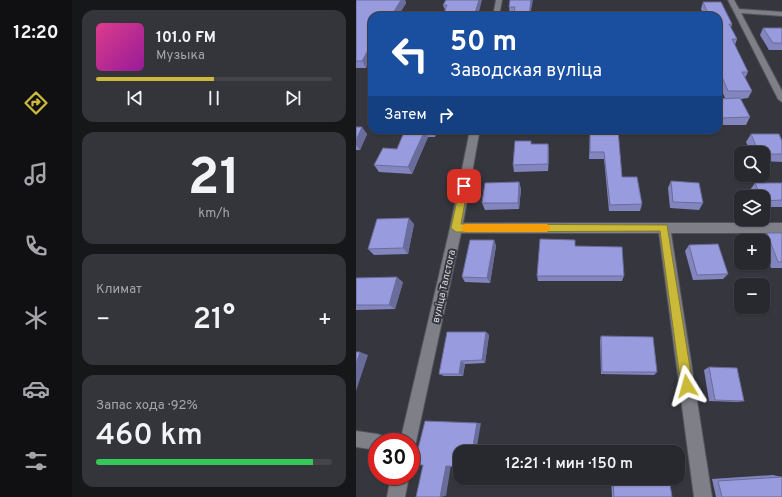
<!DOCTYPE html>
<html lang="ru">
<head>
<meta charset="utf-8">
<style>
  body { margin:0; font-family:Overpass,sans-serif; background:#34353a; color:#f1f3f6; height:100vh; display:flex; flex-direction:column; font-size:15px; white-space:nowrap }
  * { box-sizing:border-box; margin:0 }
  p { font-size:13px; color:#a5a6aa }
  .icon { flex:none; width:22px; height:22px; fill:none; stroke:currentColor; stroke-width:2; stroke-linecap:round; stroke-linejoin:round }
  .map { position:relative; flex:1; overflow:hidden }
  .drawer { display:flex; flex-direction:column; gap:10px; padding:10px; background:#161719; width:284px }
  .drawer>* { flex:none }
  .banner { position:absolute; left:12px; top:12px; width:354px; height:122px; border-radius:12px; box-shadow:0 1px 3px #0004,0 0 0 1px #44454a; background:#1a4fa0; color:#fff; overflow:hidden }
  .controls { position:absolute; left:378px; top:146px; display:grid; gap:8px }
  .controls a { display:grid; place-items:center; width:36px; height:36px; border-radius:8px; background:#28292e; box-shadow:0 1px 3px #0004,0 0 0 1px #44454a; font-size:20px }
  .speed { position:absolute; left:12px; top:433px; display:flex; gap:8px; font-size:20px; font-weight:700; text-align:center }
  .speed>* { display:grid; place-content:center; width:52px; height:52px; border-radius:50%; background:#28292e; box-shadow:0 1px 3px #0004,0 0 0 1px #44454a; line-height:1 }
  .speed .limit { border:6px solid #d22; background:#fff; color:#111 }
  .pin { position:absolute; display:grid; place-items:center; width:34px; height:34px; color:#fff; margin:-17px; border-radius:8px; box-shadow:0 2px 6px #0006 }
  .me { position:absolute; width:44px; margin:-22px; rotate:352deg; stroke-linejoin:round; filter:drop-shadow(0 0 3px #0008) }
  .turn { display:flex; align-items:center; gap:14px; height:84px; padding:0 16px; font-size:18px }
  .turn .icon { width:52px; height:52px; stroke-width:2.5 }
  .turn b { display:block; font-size:28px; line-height:34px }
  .then { display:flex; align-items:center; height:38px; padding:0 16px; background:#0003; gap:8px; font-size:15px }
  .big { font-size:30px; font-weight:600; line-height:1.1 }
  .drawer .widget { flex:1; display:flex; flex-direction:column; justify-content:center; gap:6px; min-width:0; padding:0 14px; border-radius:12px; background:#34353a }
  .drawer .dial { align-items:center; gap:0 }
  .dial b { font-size:52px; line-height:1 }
  .song { display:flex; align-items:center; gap:12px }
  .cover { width:48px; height:48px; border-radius:6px; background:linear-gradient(135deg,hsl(330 70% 55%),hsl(300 70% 35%)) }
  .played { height:4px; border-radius:2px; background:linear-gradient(90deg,#cbba39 50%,#44454a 50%) }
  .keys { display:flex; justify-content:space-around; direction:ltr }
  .heat { display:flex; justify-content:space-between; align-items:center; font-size:22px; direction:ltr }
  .charge { height:6px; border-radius:3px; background:linear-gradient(90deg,#34c759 92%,#44454a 0) }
  .trip { position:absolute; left:97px; top:445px; width:232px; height:40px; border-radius:12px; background:#28292e; box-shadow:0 1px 3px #0004,0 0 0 1px #44454a; font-weight:600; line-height:40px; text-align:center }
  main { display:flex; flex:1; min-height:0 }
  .tab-bar { display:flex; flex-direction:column; width:72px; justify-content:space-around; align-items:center; background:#101012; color:#a5a6aa }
  .tab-bar .icon { width:28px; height:28px }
  .tab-bar .selected { color:#cbba39 }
  .tab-bar b { font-size:18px; color:#f1f3f6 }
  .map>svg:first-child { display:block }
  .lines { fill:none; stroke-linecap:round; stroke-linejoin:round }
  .minor-casing { stroke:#535359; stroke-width:2 }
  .minor { fill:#7e7f87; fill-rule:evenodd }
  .wall { fill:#8385bf }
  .shaded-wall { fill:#6a6c9b }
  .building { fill:#989bde; stroke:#6a6c9b }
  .route { fill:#cbba39; stroke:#847925 }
  .slow { fill:#f59e0b }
  .labels { text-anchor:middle; stroke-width:4; stroke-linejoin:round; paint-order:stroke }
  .street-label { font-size:10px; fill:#dbdbe0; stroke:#36373e }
</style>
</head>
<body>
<main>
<nav class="tab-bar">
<b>12:20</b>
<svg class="icon selected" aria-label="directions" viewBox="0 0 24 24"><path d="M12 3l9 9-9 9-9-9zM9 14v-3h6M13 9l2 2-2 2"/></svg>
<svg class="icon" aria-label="music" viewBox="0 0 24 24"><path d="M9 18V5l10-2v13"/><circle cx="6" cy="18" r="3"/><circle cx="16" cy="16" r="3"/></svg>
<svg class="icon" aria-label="phone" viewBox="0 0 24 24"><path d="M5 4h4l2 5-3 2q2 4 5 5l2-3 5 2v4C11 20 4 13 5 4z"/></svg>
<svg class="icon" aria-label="climate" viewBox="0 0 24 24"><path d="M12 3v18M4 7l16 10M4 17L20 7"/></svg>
<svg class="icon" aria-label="car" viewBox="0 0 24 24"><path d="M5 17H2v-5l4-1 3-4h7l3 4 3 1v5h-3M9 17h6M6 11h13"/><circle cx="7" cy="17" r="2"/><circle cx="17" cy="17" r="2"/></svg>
<svg class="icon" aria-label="filters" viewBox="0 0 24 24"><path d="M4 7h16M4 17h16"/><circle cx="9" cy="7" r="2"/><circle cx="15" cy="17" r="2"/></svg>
</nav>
<section class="drawer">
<div class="widget">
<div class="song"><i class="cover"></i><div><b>101.0 FM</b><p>Музыка</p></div></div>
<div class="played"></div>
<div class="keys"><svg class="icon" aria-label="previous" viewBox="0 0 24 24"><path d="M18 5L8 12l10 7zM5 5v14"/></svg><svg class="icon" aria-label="pause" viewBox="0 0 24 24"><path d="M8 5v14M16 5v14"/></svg><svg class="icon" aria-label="next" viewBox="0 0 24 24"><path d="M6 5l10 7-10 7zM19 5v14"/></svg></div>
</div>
<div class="widget dial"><b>21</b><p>km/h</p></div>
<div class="widget"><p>Климат</p>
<div class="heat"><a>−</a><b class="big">21°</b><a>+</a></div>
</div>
<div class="widget"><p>Запас хода · 92%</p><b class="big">460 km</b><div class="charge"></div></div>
</section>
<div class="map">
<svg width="426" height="497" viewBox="0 0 426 497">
  <rect width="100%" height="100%" fill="#36373e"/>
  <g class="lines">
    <defs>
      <path id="minor" d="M140 0H146L143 16H137Z
        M372 0H378L383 9 426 12V16L385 13 426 91V102L422 99Z
        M114 130H244L239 133 123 134 107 223H426V233H315L356 497H338L303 233H105L60 442 58 448 55 449V442H44L94 228Z
        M0 431 21 434 27 436 29 442H21V450L0 447Z
        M35 476H53L49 497H31Z"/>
    </defs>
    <!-- minor casing -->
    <use href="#minor" class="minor-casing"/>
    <!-- minor -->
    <use href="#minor" class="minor"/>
  </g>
  <!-- wall -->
  <path class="wall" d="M0 0H49L50 3 42 16H16L10 68H0Z
    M126 0 89 10 87 5Z
    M154 0 174 16 154 14 153 7Z
    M347 2 376 24 375 28 381 39 379 45 392 72 389 78 396 91 392 98 385 99 394 117 390 125H362V99L369 98 362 82V16H348L345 9Z
    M407 28H426V50H413L404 35Z
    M0 127 11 134 4 150H0Z
    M49 130H81L79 137H72L56 174 23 172 18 165 41 149Z
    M239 130 266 177 286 204 284 211H253L248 159H233L234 134H239Z
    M395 134 426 141V162L407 161V153H395L390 142Z
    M176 144H192L193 151 192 171 158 172 157 165Z
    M315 181 347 203 343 210 314 208 312 188Z
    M163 182 165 189 163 209 129 210 126 203Z
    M399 183H426V207H407V197H397L394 190Z
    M58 224 52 254 18 255 12 249Z
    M411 233H426V268H415L407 244V241H406L405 239Z
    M138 240 140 246 134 283 109 282 106 277Z
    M333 245 372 274 367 279 337 280 329 251Z
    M219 246 268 276 266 281H182L181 276Z
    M0 278 47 282 39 309 0 310Z
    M130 332 133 335 129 363 109 364 107 376H88L83 374Z
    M245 336 301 372 298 375 245 374 244 340Z
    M353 367 388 401 381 402 353 401 348 370Z
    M417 475 426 477V497H360L356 479Z
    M255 478H313L316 497H256Z"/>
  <!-- shaded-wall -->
  <path class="shaded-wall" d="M45 0H49L50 3 42 16H35Z
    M123 0H126L122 16H118Z
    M175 0H177L174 16H173Z
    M16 43V57L10 68 6 61Z
    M6 127 11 134 4 150 0 145V140Z
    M69 130 72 137 56 174 52 167Z
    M76 130H81L79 137Z
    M192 144 193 151 192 171Z
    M163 182 165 189 163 209 162 203Z
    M53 218 58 224 52 254 47 248Z
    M138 240 140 246 134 283 131 278Z
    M41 277 47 282 39 309 33 305Z
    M130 332 133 335 129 363 126 360Z
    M4 352 12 355 0 391V364Z
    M105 361 109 364 107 376 103 374Z
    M121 423H125L120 452H116Z
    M95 465 90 496 84 497 90 466Z"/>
  <!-- building -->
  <path class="building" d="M0 0H45L35 16H16V43L6 61H0Z
    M90 0H123L118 16H87L91 5H87Z
    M154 0H175L173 16H157L159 7H153Z
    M347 2H365L376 24H373L381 39H376L392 72H386L396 91H372L362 67V16H353Z
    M407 28H426V43H417Z
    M384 98 394 117 364 118 362 113V99Z
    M0 127H6L0 140Z
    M49 130H69L52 167 18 165 27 148 41 149Z
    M240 130H262L266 177H281L286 204 254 205 248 152H234V134H240Z
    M395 134H423L426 141V154H407V153H403Z
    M159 141H175V144H192V164L157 165Z
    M315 181 343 183 347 203 317 202Z
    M163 182 162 203H126L129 183Z
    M399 183H426V200L407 201V197H405Z
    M53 218 47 248 12 249 21 219Z
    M411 233H426V262H422Z
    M184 239 219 240V246L266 247 268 276H181Z
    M114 240H138L131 278 106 277Z
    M362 244 372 274 341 275 333 245Z
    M41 277 33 305H0V278Z
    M91 332H130L126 360 105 361 103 374H83Z
    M245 336 297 337 301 372H246Z
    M0 352H4L0 364Z
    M353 367 381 368 388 401 359 400Z
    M69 421 121 423 116 452H104V467L90 466 84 497H60L67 465H58Z
    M426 477V497H366L362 481Z
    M257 478H313L316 497H258Z"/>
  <!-- route -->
  <path class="route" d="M108 183 112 186 105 224 311 225 337 386 335 390 331 392 327 390 325 386 304 231 100 232 95 228 104 186Z"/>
  <!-- slow -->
  <path class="slow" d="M109 224H191L195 228 191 232H109L104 228Z"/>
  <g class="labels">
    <!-- street labels -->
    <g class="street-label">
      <text transform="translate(87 286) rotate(-77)" y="4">вуліца Талстога</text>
    </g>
  </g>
</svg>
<div class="controls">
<a><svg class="icon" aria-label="search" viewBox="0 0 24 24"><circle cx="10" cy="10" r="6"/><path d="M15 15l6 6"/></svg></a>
<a><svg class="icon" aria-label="layers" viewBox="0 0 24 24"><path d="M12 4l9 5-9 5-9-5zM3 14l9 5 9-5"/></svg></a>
<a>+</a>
<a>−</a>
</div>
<div class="speed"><div class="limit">30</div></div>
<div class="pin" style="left:108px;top:186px;background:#d93025"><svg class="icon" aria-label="arrive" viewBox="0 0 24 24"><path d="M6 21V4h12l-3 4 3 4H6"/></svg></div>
<svg class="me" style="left:331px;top:386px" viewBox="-20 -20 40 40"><path d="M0-17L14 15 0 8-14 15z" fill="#cbba39" stroke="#fff" stroke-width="4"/></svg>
<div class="trip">12:21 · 1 мин · 150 m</div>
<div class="banner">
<div class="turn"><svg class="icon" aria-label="left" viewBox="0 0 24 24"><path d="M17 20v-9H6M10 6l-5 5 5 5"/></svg><div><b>50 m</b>Заводская вуліца</div></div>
<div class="then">Затем<svg class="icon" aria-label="right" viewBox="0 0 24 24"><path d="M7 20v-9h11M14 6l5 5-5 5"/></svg></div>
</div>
</div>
</main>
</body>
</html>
